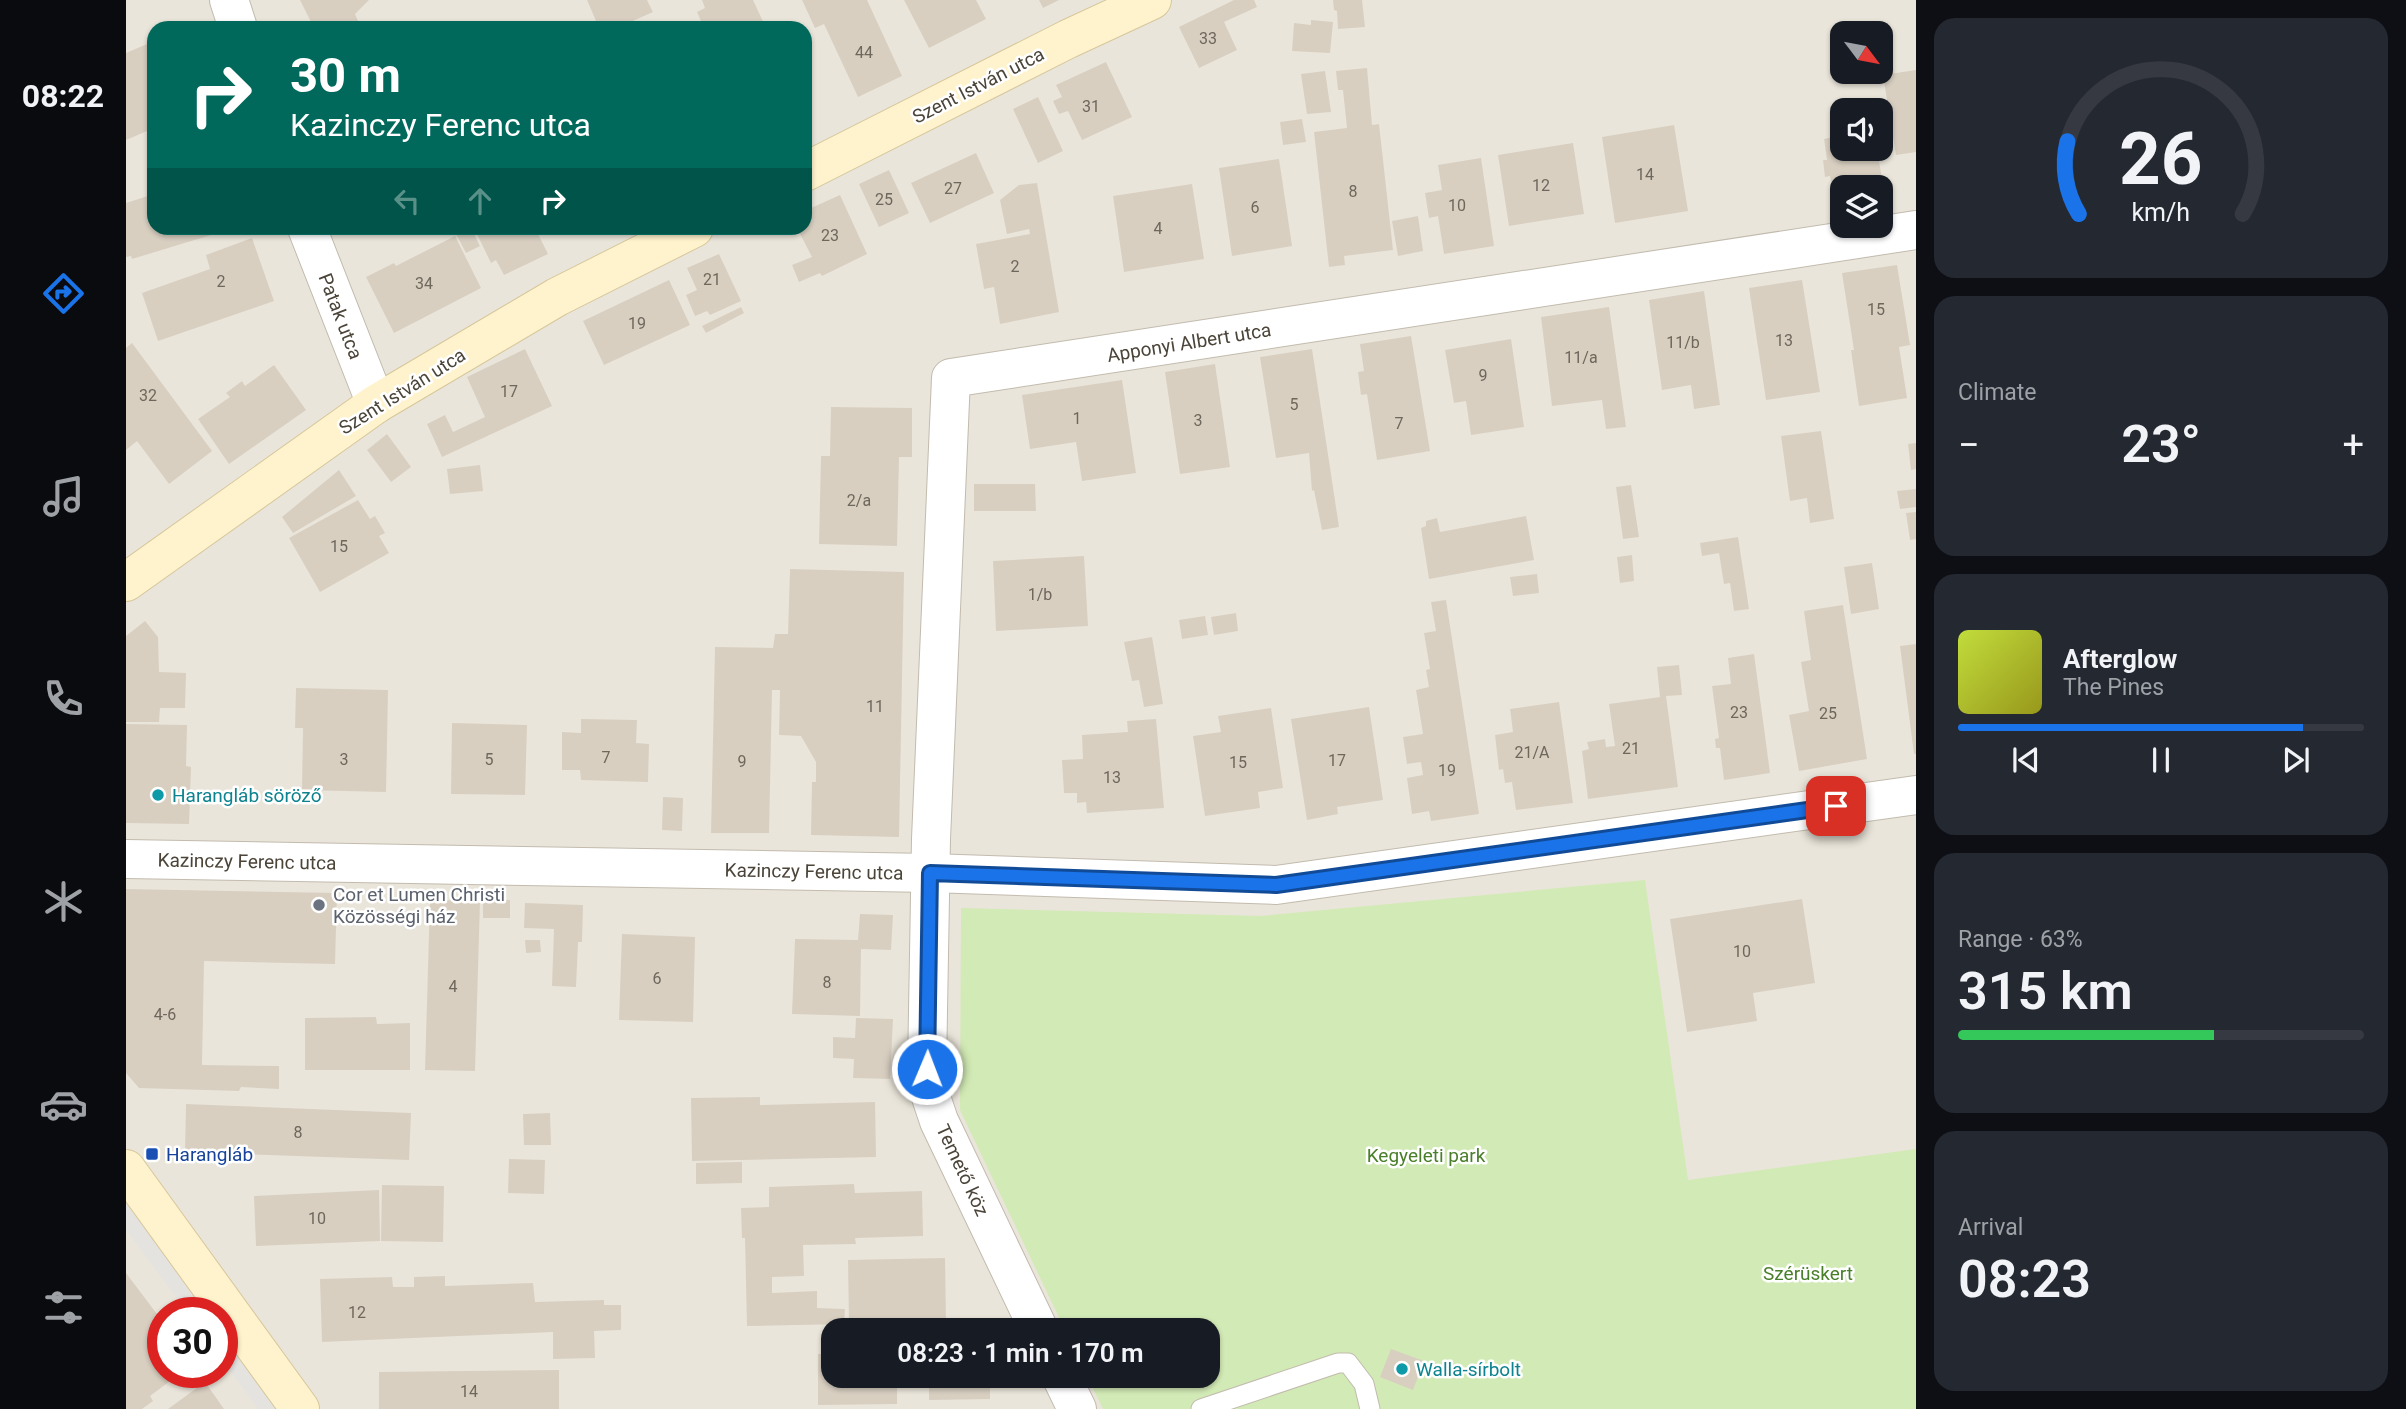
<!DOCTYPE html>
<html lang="en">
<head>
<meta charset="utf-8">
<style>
  body { margin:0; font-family:Roboto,sans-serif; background:#242831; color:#f1f3f6; height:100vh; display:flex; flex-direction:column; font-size:26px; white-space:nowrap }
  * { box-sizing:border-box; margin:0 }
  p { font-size:23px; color:#9ea1a6 }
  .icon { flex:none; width:38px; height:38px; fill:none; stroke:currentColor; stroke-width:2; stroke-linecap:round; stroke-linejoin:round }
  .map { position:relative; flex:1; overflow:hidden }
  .sheet { display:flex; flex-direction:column; gap:18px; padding:18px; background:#0d0f14; width:490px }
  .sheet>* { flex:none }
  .top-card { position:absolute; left:21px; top:21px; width:665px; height:214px; border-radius:21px; box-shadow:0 2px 5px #0004; background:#00695c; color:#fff; overflow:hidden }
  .needle { width:46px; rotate:122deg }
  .controls { position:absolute; left:1704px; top:21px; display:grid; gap:14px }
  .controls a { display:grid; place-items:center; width:63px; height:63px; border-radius:14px; background:#171b24; box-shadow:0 2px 5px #0004; font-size:35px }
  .speed { position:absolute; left:21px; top:1297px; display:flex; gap:14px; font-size:35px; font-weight:700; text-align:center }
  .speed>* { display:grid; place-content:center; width:91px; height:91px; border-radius:50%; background:#171b24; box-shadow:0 2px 5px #0004; line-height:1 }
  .speed .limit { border:10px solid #d22; background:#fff; color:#111 }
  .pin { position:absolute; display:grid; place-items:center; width:60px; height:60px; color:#fff; margin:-30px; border-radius:14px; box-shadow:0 4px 10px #0006 }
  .me { position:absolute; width:77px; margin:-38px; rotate:1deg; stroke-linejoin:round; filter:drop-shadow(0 0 5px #0008) }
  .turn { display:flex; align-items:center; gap:24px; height:147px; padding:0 28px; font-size:32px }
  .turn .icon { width:91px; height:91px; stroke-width:2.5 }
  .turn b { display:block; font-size:49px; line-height:60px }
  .lanes { display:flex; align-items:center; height:66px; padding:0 28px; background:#0003; justify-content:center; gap:35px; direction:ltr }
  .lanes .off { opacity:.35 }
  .big { font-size:52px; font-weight:600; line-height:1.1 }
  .sheet .widget { flex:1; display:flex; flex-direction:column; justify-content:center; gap:10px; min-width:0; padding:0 24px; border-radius:21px; background:#242831 }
  .sheet .dial { align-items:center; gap:0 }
  .dial svg { height:182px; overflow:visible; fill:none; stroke:#363941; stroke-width:7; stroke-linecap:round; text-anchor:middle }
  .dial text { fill:#f1f3f6; stroke:none }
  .song { display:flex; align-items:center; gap:21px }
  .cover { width:84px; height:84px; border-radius:10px; background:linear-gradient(135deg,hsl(70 70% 55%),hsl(60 70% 35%)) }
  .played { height:7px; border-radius:4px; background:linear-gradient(90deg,#1a73e8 85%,#363941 85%) }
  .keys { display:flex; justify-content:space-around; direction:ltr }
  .heat { display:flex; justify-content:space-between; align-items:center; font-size:38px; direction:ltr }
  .charge { height:10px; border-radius:5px; background:linear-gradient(90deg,#34c759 63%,#363941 0) }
  .trip { position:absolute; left:695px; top:1318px; width:399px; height:70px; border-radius:21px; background:#171b24; box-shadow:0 2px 5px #0004; font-weight:600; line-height:70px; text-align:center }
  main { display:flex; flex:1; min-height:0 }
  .tabs { display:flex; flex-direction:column; width:126px; justify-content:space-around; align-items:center; background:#090b0e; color:#9ea1a6 }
  .tabs .icon { width:49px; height:49px }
  .tabs .current { color:#1a73e8 }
  .tabs b { font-size:32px; color:#f1f3f6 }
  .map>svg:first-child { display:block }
  .residential { fill:#eae5da; fill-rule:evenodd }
  .green { fill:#d2eab5 }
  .parking { fill:#e5e3e0 }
  .building { fill:#d8cfc1 }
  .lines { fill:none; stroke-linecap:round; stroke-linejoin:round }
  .service-casing { stroke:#c2bbae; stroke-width:21 }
  .minor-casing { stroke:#c2bbae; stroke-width:40 }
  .tertiary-casing { stroke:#c2bbae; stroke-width:40 }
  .secondary-casing { stroke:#d6c79b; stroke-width:40 }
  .service { stroke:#fff; stroke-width:19 }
  .minor { stroke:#fff; stroke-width:38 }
  .tertiary { stroke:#fff; stroke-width:38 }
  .secondary { stroke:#fff3cd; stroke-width:38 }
  .route-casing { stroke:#114b97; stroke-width:18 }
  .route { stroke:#1a73e8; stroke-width:12 }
  .culture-dot { fill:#0f9aa8; stroke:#fff; stroke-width:2.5 }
  .worship-dot { fill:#6b7280; stroke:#fff; stroke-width:2.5 }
  .transit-dot { fill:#1a4fb4; stroke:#fff; stroke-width:2.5 }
  .labels { text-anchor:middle; stroke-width:5; stroke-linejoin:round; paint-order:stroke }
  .number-label { font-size:16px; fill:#6e675b }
  .street-label { font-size:19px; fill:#4b4439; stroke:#fff }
  .culture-label { font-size:19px; fill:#0d838f; stroke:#fff; text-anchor:start }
  .worship-label { font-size:19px; fill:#5b616d; stroke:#fff; text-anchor:start }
  .transit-label { font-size:19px; fill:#164399; stroke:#fff; text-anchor:start }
  .park-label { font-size:19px; fill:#4a7f2a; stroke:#fff }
</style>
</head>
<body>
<main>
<nav class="tabs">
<b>08:22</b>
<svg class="icon current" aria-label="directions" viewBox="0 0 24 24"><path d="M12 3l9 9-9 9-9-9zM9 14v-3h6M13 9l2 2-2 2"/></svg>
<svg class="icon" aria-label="music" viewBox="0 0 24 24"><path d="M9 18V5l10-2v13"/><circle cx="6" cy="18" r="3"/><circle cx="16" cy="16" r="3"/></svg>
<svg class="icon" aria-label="phone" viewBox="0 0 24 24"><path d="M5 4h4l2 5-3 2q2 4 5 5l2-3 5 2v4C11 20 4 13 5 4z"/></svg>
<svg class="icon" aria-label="climate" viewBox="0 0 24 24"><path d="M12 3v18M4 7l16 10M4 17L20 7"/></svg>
<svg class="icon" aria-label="car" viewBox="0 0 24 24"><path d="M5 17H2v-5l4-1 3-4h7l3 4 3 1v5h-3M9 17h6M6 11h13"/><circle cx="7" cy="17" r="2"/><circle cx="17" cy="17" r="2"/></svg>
<svg class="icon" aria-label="filters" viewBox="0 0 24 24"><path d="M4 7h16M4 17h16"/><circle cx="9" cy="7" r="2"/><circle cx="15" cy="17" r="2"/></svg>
</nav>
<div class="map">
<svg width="1790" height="1409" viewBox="0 0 1790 1409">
  <rect width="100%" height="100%" fill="#f6f3ec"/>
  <!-- residential -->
  <path class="residential" d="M0 0H1790V1409H0ZM28 28H679V228H28ZM1717 33H1755V72H1717ZM1717 110H1755V149H1717ZM1717 187H1755V226H1717ZM37 1312H96V1372H37ZM707 1330H1082V1376H707Z"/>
  <!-- green -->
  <path class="green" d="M1519 880 1562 1180 1790 1149V1409H977L961 1376H1082V1330H939L834 1110 835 908 1134 916Z"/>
  <!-- parking -->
  <path class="parking" d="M0 1203 81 1312H61L0 1230Z
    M96 1333 153 1409H132L96 1360Z"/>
  <!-- building -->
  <path class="building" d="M174 0H243L229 14 235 28H188Z
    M461 0H521L527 12 491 28H473Z
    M576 0H627L640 28H578L571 12 579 8Z
    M676 0H741L776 76 732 97 698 24 689 28Z
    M778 0H850L860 19 803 48Z
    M913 0H933L917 8Z
    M1108 0H1128L1131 7 1098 22 1111 50 1073 68 1053 27Z
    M1207 0H1236L1239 27 1212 29 1211 11 1208 10Z
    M1185 20 1207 22 1204 53 1166 51 1168 23 1185 25Z
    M1732 21 1734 33H1717L1715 45 1712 24Z
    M28 41V128L0 140V53Z
    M980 62 1006 117 956 140 942 111 933 114 927 101 936 97 930 85Z
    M1241 68 1246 125 1253 124 1267 250 1218 256 1219 265 1203 267 1188 132 1221 128 1217 90H1212L1210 71Z
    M1790 70V152L1770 155 1757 75Z
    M1199 71 1205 112 1181 114 1175 74Z
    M912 97 937 151 912 163 887 109Z
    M1176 119 1180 142 1157 145 1154 122Z
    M1548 125 1562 211 1489 223 1476 137Z
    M1717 135V149H1751L1758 191 1755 192V187H1717V198L1708 199 1704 176 1699 177 1697 160H1701L1698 139Z
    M1447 143 1458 214 1383 226 1372 155Z
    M850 153 868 193 804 223 785 183Z
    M1355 158 1368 246 1318 254 1312 216 1303 218 1299 193 1316 190 1312 165Z
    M1153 159 1166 246 1106 256 1093 168Z
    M763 170 783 213 753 227 733 184Z
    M911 183 933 312 874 324 868 287 858 289 850 244 904 234 903 229 881 234 874 200 893 185Z
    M1066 184 1078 259 998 272 987 196Z
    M28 194V228H108L6 259 5 256 0 257V203Z
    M714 195 741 254 696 276 694 273 673 282 666 265 686 257 671 228H679V214L684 211 683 209Z
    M1292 216 1297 251 1272 256 1266 221Z
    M327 228H345L354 246 340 253Z
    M348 228H409L422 254 378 275 370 260 365 263Z
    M329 236 355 288 268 333 240 277 268 263 270 266Z
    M126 238 148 301 32 341 16 293 84 269 80 255Z
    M593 254 615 301 584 315 581 311 569 316 560 295 571 290 561 268Z
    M1771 265 1784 345 1773 347 1781 398 1733 406 1725 350H1728L1716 273Z
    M543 280 564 325 478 365 457 321Z
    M1676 280 1694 392 1640 400 1623 288Z
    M1578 291 1594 405 1568 409 1565 385 1536 390 1523 300Z
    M615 307 618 313 580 333 576 326Z
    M1483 307 1500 427 1480 429 1476 400 1426 406 1415 317Z
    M1285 336 1304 451 1251 460 1241 394 1235 395 1232 372 1238 371 1234 344Z
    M1385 339 1398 427 1345 435 1340 401 1328 403 1319 350Z
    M6 343 86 451 43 484 11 441 0 450V348Z
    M399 349 426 406 316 457 301 424 319 415 327 432 359 417 341 377Z
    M1186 349 1213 527 1196 530 1188 490 1186 491 1183 453 1150 458 1134 357Z
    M1089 364 1104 467 1054 474 1039 372Z
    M148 365 180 410 103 464 72 419 104 397 100 393 116 381 119 386Z
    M996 380 1010 473 956 481 950 442 904 449 896 395Z
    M705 407 786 408V457H773L771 546 693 544 695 456H704Z
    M1695 431 1708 519 1684 523 1681 498 1664 501 1655 436Z
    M261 434 285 467 265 482 241 450Z
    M1790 443V469L1785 470 1782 444Z
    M354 465 357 491 324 494 321 469Z
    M213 470 230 496 167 533 156 517Z
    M848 484H909L910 511H848Z
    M1505 485 1513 537 1497 539 1490 487Z
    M1790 489V507L1774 509 1771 491Z
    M232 500 244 519 249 516 259 533 253 536 263 553 194 592 163 538Z
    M1790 512V539L1784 540 1780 513Z
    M1400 516 1408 560 1303 579 1295 528 1300 526V521L1311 518 1314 532Z
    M1612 537 1623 609 1608 611 1604 583 1598 584 1593 553 1576 556 1574 543Z
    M1506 555 1508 581 1494 583 1491 557Z
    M958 556 962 626 870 631 867 561Z
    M1746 563 1753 609 1725 614 1718 567Z
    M664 569 778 572 773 837 685 835 686 782H690V762L675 736 653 735 654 690H646L643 833H585L589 647 647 648 649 634H662Z
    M1411 574 1413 593 1387 596 1384 577Z
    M1320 600 1353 814 1305 821 1303 811 1286 814 1281 778 1297 775 1295 762 1281 764 1277 737 1297 734 1290 690 1303 687 1300 670 1304 669 1298 633 1310 631 1305 602Z
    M1717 605 1741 759 1673 771 1663 715 1683 711 1675 662 1685 660 1678 611Z
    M1110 613 1112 631 1088 635 1085 617Z
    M1079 616 1082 635 1056 639 1053 620Z
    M19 621 32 637 33 672 60 673 59 708H34L33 722H0V636Z
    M1026 637 1037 704 1018 707 1013 680 1006 681 998 642Z
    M1790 644V754H1788L1774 646Z
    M1628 654 1644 773 1598 780 1594 748H1590L1589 739 1593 738 1586 686 1605 684 1602 658Z
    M1553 665 1556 695 1540 696 1552 787 1462 799 1456 751 1463 749 1461 742 1479 739 1480 747 1489 746 1483 704 1534 697 1531 667Z
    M170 688 262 690 260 792 176 790 177 728H169Z
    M1433 702 1447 803 1390 810 1386 782 1379 783 1377 769 1373 770 1369 735 1387 732 1384 709Z
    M1243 707 1257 800 1211 807 1212 814 1181 820 1165 719Z
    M1145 708 1157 788 1132 792 1134 808 1079 816 1067 736 1095 732 1092 716Z
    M455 719 511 720 510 743 523 744 522 782 455 780 454 770H436V732L455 733Z
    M1030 719 1038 808 961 813 960 802 951 803V793H938L936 760 957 759 956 735 1002 732 1001 721Z
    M326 723 401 725 399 795 325 794Z
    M0 724 61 725 60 766 65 767 63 824 0 823Z
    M537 797 557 798 556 831 536 830Z
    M0 889 211 893 209 964 78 961 76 1065 153 1066V1089L115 1087 113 1091 13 1088 0 1073Z
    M1676 899 1689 983 1627 993 1631 1021 1561 1032 1544 919Z
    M304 900 354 901 349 1071 299 1070Z
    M357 900H384V918H357Z
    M399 903 457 905 456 942H452L450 987 426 986 428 929 398 928Z
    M734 914 767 915 765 950 735 949 734 1016 666 1014 669 939 732 940Z
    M496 934 569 937 567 1022 493 1020Z
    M399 940H414L415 952 400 953Z
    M250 1017 251 1024 284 1023V1070H179V1018Z
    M730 1018 767 1019 764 1079 727 1078 728 1059 707 1058V1037L729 1038Z
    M634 1097V1105L749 1102 750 1157 566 1161 565 1098Z
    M60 1104 285 1113 283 1160 59 1152Z
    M424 1113 425 1145H398L397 1114Z
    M383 1159 419 1160 418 1194 382 1193Z
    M616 1162V1183L570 1184V1163Z
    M728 1184 729 1193 796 1191 797 1236 729 1238 730 1244 677 1245 678 1276 646 1277V1293L691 1291V1308L719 1309 718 1324 621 1326 619 1238H616L615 1208 643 1207V1187Z
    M256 1185 318 1186 317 1242 255 1241Z
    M253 1190 254 1241 130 1246 128 1196Z
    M819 1258 820 1323 723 1324 722 1260Z
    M0 1273 37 1322V1372H56L24 1396 27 1401 16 1409H0Z
    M319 1276V1286L407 1283 409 1302 478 1300V1305H495V1330L468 1331 469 1358 427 1359V1332L196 1342 194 1279 266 1277 267 1287H288V1277Z
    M1265 1349 1298 1361 1287 1390 1254 1377Z
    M692 1354H707V1376H771V1404L692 1405Z
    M433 1370V1409H253V1372Z
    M803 1376H864V1399L803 1400Z
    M79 1382 98 1409H42Z"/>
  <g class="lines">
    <defs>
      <path id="service" d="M1075 1409 1212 1363H1222L1238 1384 1244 1409"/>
      <path id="minor" d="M103 0 112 28
        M181 228 250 404
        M913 1330 813 1121 805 1097 801 1069 805 839 825 378 1790 230
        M935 1376 951 1409"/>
      <path id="tertiary" d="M0 859 804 873 1150 885 1790 795"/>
      <path id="secondary" d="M679 172 942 39 1026 0
        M0 582 250 404 431 297 568 228
        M0 1169 174 1409"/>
    </defs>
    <!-- service casing -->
    <use href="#service" class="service-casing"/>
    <!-- minor casing -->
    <use href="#minor" class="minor-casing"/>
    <!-- tertiary casing -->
    <use href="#tertiary" class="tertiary-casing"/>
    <!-- secondary casing -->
    <use href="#secondary" class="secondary-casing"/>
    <!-- service -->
    <use href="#service" class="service"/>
    <!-- minor -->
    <use href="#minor" class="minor"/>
    <!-- tertiary -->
    <use href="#tertiary" class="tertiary"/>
    <!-- secondary -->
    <use href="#secondary" class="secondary"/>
  </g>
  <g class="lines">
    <defs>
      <path id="route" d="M801 1069 804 873 1150 885 1710 806"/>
    </defs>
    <!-- route casing -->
    <use href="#route" class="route-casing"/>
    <!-- route -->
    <use href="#route" class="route"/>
  </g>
  <!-- markers -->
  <g class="culture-dot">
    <circle cx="32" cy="795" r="7"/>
    <circle cx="1276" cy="1369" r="7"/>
  </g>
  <circle class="worship-dot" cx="193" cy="905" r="7"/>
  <rect class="transit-dot" x="19" y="1147" width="14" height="14" rx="3.5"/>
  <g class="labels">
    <!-- number labels -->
    <g class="number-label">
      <text x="1082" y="44">33</text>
      <text x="738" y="58">44</text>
      <text x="965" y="112">31</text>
      <text x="1519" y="180">14</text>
      <text x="1415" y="191">12</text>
      <text x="827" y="194">27</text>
      <text x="1227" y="197">8</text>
      <text x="758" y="205">25</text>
      <text x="1331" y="211">10</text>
      <text x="1129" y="213">6</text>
      <text x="1032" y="234">4</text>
      <text x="704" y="241">23</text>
      <text x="889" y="272">2</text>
      <text x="586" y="285">21</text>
      <text x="95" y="287">2</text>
      <text x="298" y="289">34</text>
      <text x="1750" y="315">15</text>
      <text x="511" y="329">19</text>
      <text x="1658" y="346">13</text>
      <text x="1557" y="348">11/b</text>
      <text x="1455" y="363">11/a</text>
      <text x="1357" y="381">9</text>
      <text x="383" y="397">17</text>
      <text x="22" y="401">32</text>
      <text x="1168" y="410">5</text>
      <text x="951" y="424">1</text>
      <text x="1072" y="426">3</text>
      <text x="1273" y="429">7</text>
      <text x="733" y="506">2/a</text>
      <text x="213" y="552">15</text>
      <text x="914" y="600">1/b</text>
      <text x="749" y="712">11</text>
      <text x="1613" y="718">23</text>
      <text x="1702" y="719">25</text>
      <text x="1505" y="754">21</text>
      <text x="1406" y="758">21/A</text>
      <text x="480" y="763">7</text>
      <text x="218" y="765">3</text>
      <text x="363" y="765">5</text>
      <text x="1211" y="766">17</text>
      <text x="616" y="767">9</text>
      <text x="1112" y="768">15</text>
      <text x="1321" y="776">19</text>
      <text x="986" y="783">13</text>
      <text x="1616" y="957">10</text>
      <text x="531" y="984">6</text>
      <text x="701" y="988">8</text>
      <text x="327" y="992">4</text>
      <text x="39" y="1020">4-6</text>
      <text x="172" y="1138">8</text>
      <text x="191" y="1224">10</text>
      <text x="231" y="1318">12</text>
      <text x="343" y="1397">14</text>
    </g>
    <!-- street labels -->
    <g class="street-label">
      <text transform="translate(852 85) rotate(-27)" y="7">Szent István utca</text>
      <text transform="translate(215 316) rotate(69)" y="7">Patak utca</text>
      <text transform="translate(1063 342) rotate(-9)" y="7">Apponyi Albert utca</text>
      <text transform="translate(276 391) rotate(-32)" y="7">Szent István utca</text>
      <text transform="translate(121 861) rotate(1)" y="7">Kazinczy Ferenc utca</text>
      <text transform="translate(688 871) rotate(1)" y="7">Kazinczy Ferenc utca</text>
      <text transform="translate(837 1170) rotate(65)" y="7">Temető köz</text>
    </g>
    <!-- culture labels -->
    <g class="culture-label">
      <text x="46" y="802">Harangláb söröző</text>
      <text x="1290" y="1376">Walla-sírbolt</text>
    </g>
    <!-- worship labels -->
    <g class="worship-label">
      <text x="207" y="901">Cor et Lumen Christi<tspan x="207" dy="22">Közösségi ház</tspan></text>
    </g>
    <!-- transit labels -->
    <g class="transit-label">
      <text x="40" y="1161">Harangláb</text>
    </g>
    <!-- park labels -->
    <g class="park-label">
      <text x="1300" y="1162">Kegyeleti park</text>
      <text x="1682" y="1280">Szérüskert</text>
    </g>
  </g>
</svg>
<div class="controls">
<a><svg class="needle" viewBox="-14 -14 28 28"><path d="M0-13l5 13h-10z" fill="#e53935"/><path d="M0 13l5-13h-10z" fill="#9ea1a6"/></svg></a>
<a><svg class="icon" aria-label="sound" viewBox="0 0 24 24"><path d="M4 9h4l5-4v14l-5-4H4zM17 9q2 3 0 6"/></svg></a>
<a><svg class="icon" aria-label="layers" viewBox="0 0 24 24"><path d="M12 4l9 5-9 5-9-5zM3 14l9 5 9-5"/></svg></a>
</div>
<div class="speed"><div class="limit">30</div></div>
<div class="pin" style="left:1710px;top:806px;background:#d93025"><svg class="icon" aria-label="arrive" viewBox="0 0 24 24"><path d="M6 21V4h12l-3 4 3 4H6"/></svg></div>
<svg class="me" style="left:801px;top:1069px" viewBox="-20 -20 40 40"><circle r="17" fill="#1a73e8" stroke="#fff" stroke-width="3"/><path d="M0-11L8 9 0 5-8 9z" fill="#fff"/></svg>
<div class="trip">08:23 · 1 min · 170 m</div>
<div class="top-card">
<div class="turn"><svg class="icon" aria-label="right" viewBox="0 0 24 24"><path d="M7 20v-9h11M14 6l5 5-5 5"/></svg><div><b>30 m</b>Kazinczy Ferenc utca</div></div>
<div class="lanes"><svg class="icon off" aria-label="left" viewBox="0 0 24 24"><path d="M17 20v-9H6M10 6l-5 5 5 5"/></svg><svg class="icon off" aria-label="ahead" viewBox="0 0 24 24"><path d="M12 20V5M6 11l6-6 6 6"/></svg><svg class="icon" aria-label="right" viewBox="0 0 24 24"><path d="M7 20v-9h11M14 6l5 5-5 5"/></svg></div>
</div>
</div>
<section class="sheet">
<div class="widget dial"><svg viewBox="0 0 100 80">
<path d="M14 69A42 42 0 1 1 86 69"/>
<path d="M14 69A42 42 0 0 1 9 37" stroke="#1a73e8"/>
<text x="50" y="56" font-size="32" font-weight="700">26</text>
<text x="50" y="72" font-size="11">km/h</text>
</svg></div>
<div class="widget"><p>Climate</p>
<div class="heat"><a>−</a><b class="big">23°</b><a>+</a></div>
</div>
<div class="widget">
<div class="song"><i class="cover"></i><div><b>Afterglow</b><p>The Pines</p></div></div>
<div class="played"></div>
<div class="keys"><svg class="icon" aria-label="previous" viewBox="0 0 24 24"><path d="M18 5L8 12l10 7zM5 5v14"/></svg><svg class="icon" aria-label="pause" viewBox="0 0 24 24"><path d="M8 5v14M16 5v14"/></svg><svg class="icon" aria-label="next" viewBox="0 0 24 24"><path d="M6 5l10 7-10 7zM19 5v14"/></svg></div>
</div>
<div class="widget"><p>Range · 63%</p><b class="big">315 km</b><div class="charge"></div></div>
<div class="widget"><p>Arrival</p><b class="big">08:23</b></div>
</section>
</main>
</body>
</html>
